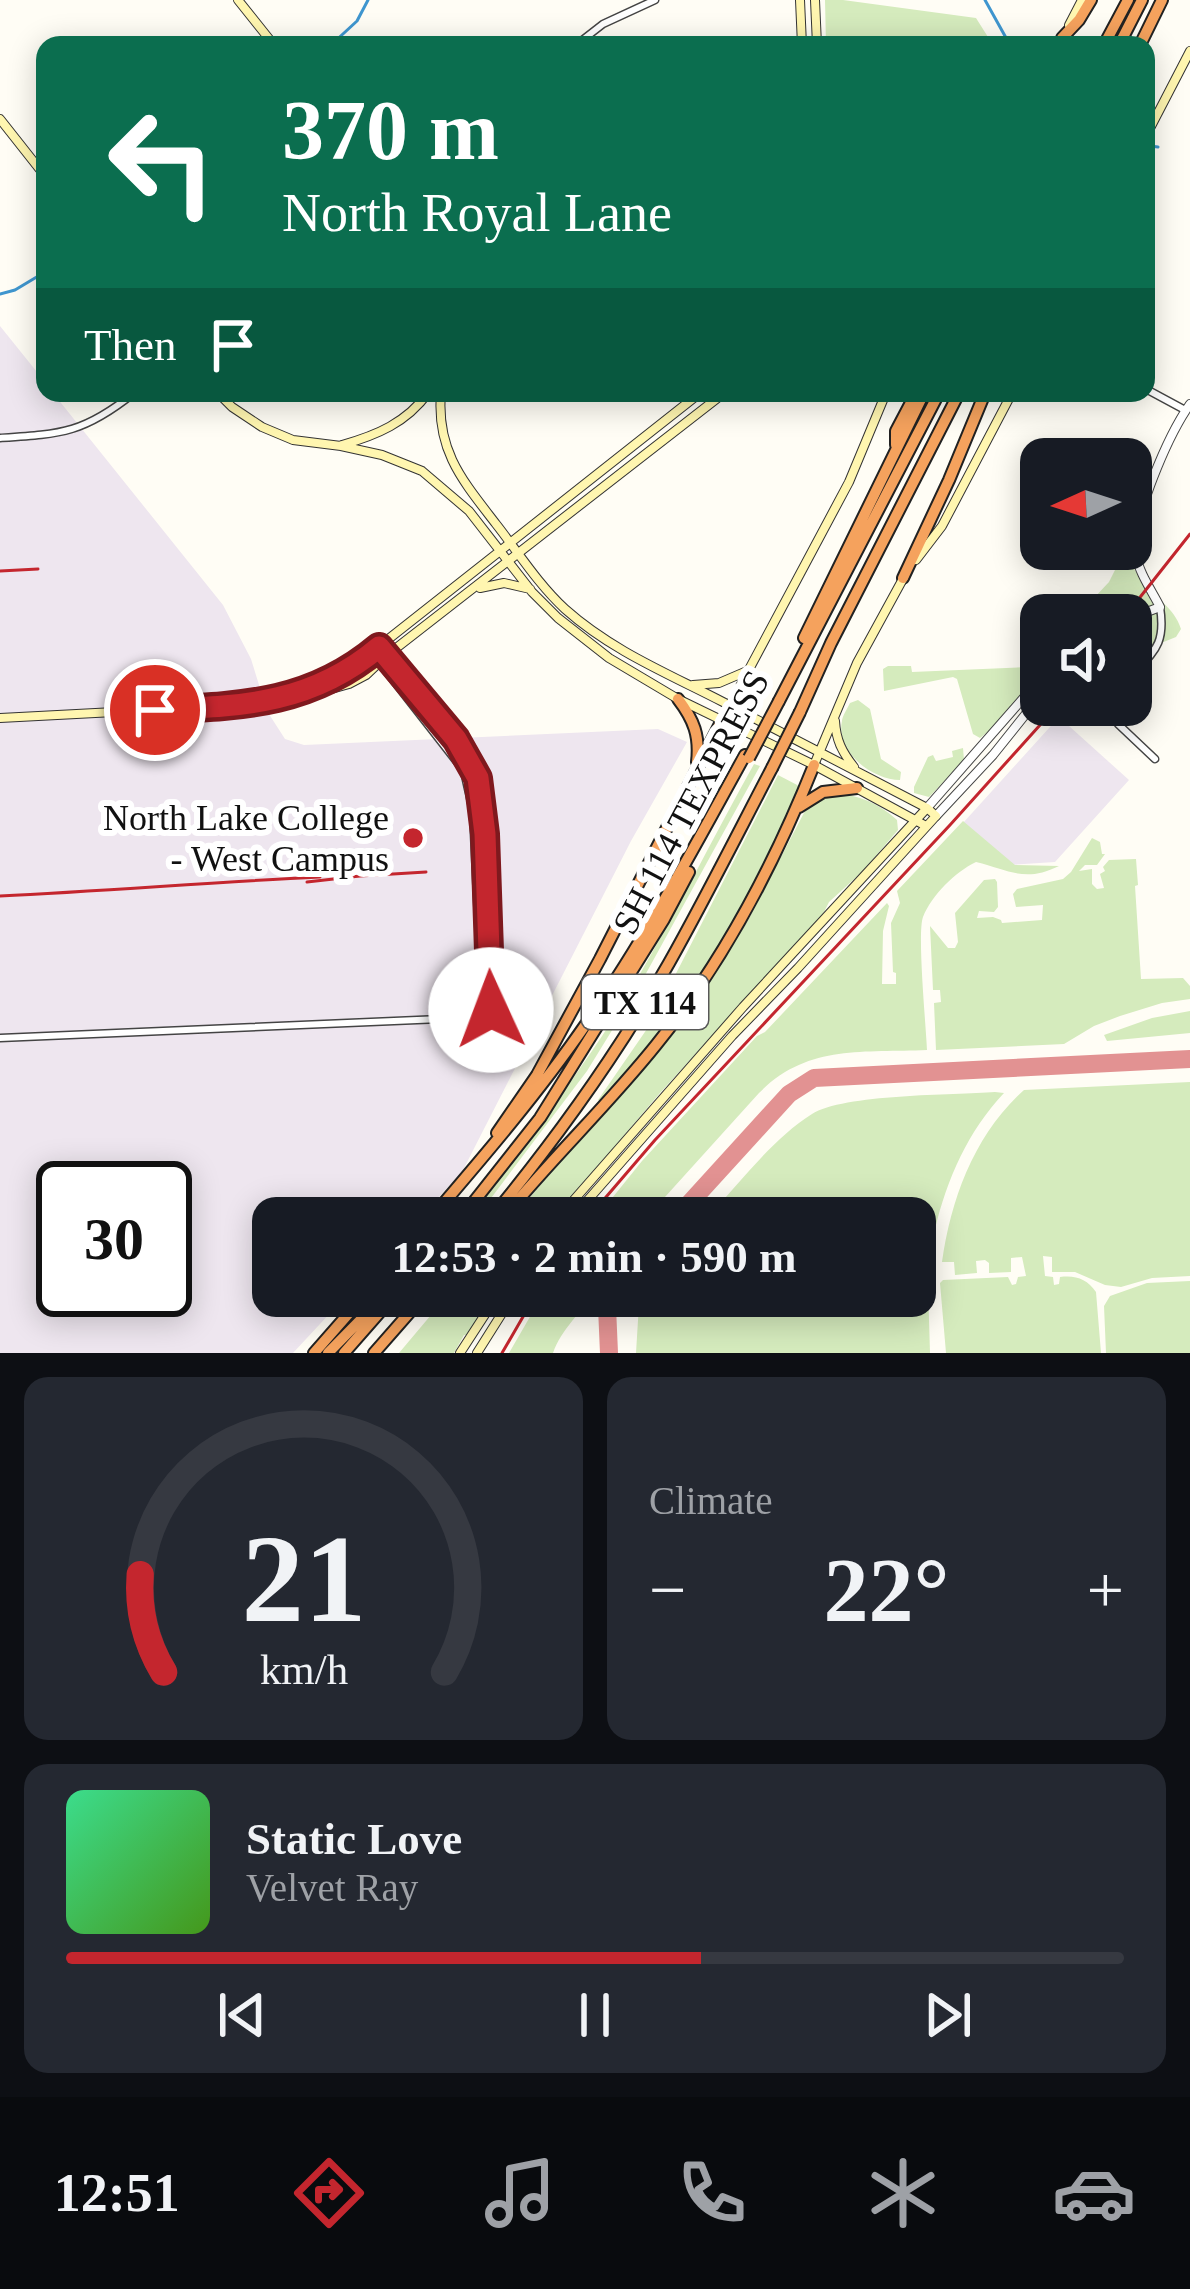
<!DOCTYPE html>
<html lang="en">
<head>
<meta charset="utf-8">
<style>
  body { margin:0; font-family:"Times New Roman",serif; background:#242831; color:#f1f3f6; height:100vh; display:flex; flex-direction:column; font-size:45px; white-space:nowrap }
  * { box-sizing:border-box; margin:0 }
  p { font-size:39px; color:#9ea1a6 }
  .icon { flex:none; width:66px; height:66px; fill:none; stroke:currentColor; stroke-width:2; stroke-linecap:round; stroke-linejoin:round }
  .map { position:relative; height:1353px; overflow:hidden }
  .sheet { display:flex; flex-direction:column; gap:24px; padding:24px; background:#0d0f14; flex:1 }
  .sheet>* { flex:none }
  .hud { position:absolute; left:36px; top:36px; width:1119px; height:366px; border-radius:24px; box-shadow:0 6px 30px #0003; background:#0b6e4f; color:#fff; overflow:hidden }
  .needle { width:78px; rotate:267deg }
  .tools { position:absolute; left:1020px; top:438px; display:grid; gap:24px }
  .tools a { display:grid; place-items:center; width:132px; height:132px; border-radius:24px; background:#171b24; box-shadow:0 6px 30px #0003; font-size:60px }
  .speed { position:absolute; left:36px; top:1161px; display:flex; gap:24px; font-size:60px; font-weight:700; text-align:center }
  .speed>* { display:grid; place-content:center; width:156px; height:156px; border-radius:50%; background:#171b24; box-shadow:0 6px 30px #0003; line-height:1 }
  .speed .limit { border:6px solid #111; border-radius:18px; background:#fff; color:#111 }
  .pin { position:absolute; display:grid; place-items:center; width:102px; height:102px; color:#fff; margin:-51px; border:6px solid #fff; border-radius:50%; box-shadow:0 3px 12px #0007 }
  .me { position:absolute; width:132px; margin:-66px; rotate:358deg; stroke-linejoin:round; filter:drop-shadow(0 0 9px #0008) }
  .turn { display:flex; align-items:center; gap:42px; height:252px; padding:0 48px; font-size:54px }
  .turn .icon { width:156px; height:156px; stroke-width:2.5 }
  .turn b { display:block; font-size:84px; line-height:102px }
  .then { display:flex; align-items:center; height:114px; padding:0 48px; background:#0003; gap:24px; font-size:45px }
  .big { font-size:90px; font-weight:700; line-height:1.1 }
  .sheet .tile { flex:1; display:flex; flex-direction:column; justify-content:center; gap:18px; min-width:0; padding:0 42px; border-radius:24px; background:#242831 }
  .sheet .dial { align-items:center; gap:0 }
  .dial svg { height:312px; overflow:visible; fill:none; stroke:#363941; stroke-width:7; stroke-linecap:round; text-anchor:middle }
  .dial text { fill:#f1f3f6; stroke:none }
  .song { display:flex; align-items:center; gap:36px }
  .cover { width:144px; height:144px; border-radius:18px; background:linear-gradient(135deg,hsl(150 70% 55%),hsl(100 70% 35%)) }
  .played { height:12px; border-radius:6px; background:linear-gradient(90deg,#c4262e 60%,#363941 60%) }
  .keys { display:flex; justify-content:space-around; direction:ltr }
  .heat { display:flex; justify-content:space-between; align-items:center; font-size:66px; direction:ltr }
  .sheet .tiles { flex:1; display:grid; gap:24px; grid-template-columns:1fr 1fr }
  .tile:last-child { grid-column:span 2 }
  .trip { position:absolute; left:252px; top:1197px; width:684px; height:120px; border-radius:24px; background:#171b24; box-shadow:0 6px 30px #0003; font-weight:700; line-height:120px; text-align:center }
  .menu { display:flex; height:192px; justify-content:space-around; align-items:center; background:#090b0e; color:#9ea1a6 }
  .menu .icon { width:84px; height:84px }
  .menu .current { color:#c4262e }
  .menu b { font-size:54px; color:#f1f3f6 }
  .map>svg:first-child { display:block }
  .industrial { fill:#eee6ef; fill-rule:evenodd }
  .green { fill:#d5ebbd }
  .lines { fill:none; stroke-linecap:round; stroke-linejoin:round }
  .stream { stroke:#3f96cf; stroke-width:3 }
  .taxiway { stroke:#e29292; stroke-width:18 }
  .minor-casing { stroke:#444; stroke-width:9 }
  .tertiary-casing { stroke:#444; stroke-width:10 }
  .secondary-casing { stroke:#333; stroke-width:10 }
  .motorway-casing { stroke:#222; stroke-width:14 }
  .minor { stroke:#fff; stroke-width:6 }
  .tertiary { stroke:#fff; stroke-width:8 }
  .secondary { stroke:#fff6b0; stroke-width:8 }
  .motorway { stroke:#f5a25d; stroke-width:10 }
  .tram { stroke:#c4262e; stroke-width:3 }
  .rail { stroke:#c4262e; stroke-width:3 }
  .motorway-bridge-casing { stroke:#222; stroke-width:14; stroke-linecap:butt }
  .motorway-bridge { stroke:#f5a25d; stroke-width:10 }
  .route-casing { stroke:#7f191e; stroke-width:30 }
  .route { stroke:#c4262e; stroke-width:21 }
  .poi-dot { fill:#c4262e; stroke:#fff; stroke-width:4.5 }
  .labels { text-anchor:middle; stroke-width:12; stroke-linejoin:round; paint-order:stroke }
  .shield { fill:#fff; stroke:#585858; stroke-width:3 }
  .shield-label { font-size:33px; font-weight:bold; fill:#111 }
  .street-label { font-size:36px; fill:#111; stroke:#fff }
  .poi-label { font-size:36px; fill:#111; stroke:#fff; text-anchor:end }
</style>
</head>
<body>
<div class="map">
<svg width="1190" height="1353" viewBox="0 0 1190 1353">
  <rect width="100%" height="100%" fill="#fffdf5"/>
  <!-- industrial -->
  <path class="industrial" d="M0 326 45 382V393H53L223 605 251 659 267 711 285 739 304 745 658 729 687 742 631 841 462 1172 419 1218H273V1296H346L293 1353H0ZM63 1188H165V1290H63Z
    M1059 717 1129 780 1055 862 1010 865 963 823Z"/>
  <!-- green -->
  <path class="green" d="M825 0H843L976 18 993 45H826Z
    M1125 557C1134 564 1135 572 1142 582 1156 599 1174 607 1181 629L1176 637 1131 655V615H1078L1109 582 1121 558Z
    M1041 655V693L1018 708 980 738 973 734 957 679 953 677 884 691 883 669 888 666H911L912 672 1030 667V660Z
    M858 700 870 709 881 759 901 772 900 780C873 780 835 752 842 721 842 717 848 707 850 703Z
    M963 748 964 760 932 794 929 797 914 793V787L928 757 933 755 936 761 953 757 952 751Z
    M754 764 760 766 638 988 587 1071 476 1218H463C526 1143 587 1066 636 981 677 910 714 836 754 764Z
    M778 775 801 787C765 867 727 946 674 1017 652 1047 625 1074 601 1102L598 1100 649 1026Z
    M831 794C856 793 879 803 897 820L898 830 862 872 829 902 823 914 660 1093 554 1218H513L590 1125 678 1027 746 924 806 809 814 802Z
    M963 821 1015 865 1059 866C1025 883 1009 870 976 862 955 872 932 895 923 917 917 933 926 1026 927 1050 863 1053 807 1044 759 1093L646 1218H596L642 1161 757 1036 765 1032 887 903 889 906 883 931 882 984H896V973L893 972 891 923 900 903 897 891Z
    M1092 838 1100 842 1102 854H1105L1097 865H1085L1079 871 1092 869V884L1097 889 1104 888 1100 874 1105 871 1103 867 1109 860 1136 859 1138 885 1135 886 1141 979 1183 978 1190 986V999L1162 1003 1120 1016 1094 1026 1064 1044 936 1050 934 1003 941 1002 940 990H933L930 926 948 948H955L958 942 955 913 984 880 995 879 997 882 998 907 994 912 979 911 977 918 993 917 1001 920 1002 923 1042 920 1043 905 1016 907 1013 894 1017 889 1063 879 1071 872Z
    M1190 1011V1033L1107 1041 1104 1035 1152 1018Z
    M1190 1082V1276L1152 1278 1121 1287 1105 1285 1075 1272H1052V1257L1043 1256 1045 1276 1053 1277 1054 1285 1059 1284 1060 1277C1076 1275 1087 1279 1096 1292L1101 1353H946L940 1283 943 1280 1008 1277 1012 1285 1016 1284 1018 1277 1026 1276 1022 1257 1011 1258V1272L989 1273V1263L985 1260 976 1261 977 1273 955 1275 954 1262H942C951 1198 975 1134 1024 1090Z
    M995 1092 1004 1093C968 1131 947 1179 935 1229 931 1244 931 1261 926 1275L923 1276V1263H915V1218H707C740 1183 771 1140 812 1114 843 1094 954 1095 995 1092Z
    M924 1280 928 1286 930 1353H636L639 1304 645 1296H690L692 1302H698V1296H915V1281Z
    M1190 1281V1353H1106L1104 1306 1110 1296 1147 1283Z
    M447 1296H493L466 1335H464L454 1353H399Z
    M542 1296H589C579 1317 562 1328 553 1353H509Z"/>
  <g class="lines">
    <!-- stream -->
    <path class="stream" d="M985 0 1010 45
      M331 45 357 21 368 0
      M1150 146 1158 147
      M0 294 15 290 45 272"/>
    <!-- taxiway -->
    <path class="taxiway" d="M676 1218 789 1094 814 1078 1190 1059
      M609 1353 607 1307 610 1296"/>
    <defs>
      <path id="minor" d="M576 45 603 24 655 0
        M1146 389 1185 410
        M0 438C62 434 84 433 134 393
        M383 652 456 739 477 778 485 834 492 1002 487 1017
        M372 653 464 771 473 811 482 1003 487 1017
        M1131 677C1154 651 1166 645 1160 607
        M1113 705V717L1118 724 1155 759
        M0 1038 487 1017"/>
      <path id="tertiary" d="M1131 618 1160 607C1152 591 1139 573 1136 555 1131 519 1169 434 1190 404
        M927 808 1041 678
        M936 816 993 755 1041 695"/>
      <path id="secondary" d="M238 0 274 45
        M800 0 802 45
        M815 0 817 45
        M1069 25 1082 0
        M0 119 45 176
        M1146 136 1190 51
        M218 393 232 407 262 427 293 440 341 446 382 455 422 471 469 511 532 592 558 618 609 658 678 699 814 765 926 826
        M441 393C436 451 463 481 496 524 518 552 538 584 565 609 612 651 669 674 723 702 791 737 859 773 927 808L936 816 798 968 732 1036 572 1218
        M342 445C377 435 406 423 428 393
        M916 560 942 526 1012 393
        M480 588 504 583 530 589
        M693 685 719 683 747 671
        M283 697 338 676 353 667 700 393
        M0 718 248 705 296 699 349 684 366 675 386 656 724 393
        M722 720 849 482 886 393
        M835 721C836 740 842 752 854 767
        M814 765 857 663 904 577
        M558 1218 743 1007 927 808
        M460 1353 497 1296
        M477 1353 513 1296"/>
      <path id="motorway" d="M1062 38 1079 20 1091 0
        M1104 45 1128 0
        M1119 45 1142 0
        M1140 45 1162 0
        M896 445V431L916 393
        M903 578 949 480 985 393
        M804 638 924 393
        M678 699C694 720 700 736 697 762
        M779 701 939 393
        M800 712 831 643 959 393
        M799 807 823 792 857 788
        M497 1133 537 1075 600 959 722 720
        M431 1218C485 1155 539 1092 586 1024 646 938 695 846 745 755
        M461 1218 540 1118 664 919 689 872
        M491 1218C557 1138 618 1053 669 963 705 899 738 833 772 768
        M503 1218C552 1158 608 1105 656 1045 724 961 774 865 814 765
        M314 1353 364 1296
        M328 1353 384 1296
        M344 1353 394 1296
        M374 1353 424 1296"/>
    </defs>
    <!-- minor casing -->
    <use href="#minor" class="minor-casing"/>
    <!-- tertiary casing -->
    <use href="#tertiary" class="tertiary-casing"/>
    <!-- secondary casing -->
    <use href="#secondary" class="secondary-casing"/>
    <!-- motorway casing -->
    <use href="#motorway" class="motorway-casing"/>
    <!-- minor -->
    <use href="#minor" class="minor"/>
    <!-- tertiary -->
    <use href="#tertiary" class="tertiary"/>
    <!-- secondary -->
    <use href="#secondary" class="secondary"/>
    <!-- motorway -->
    <use href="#motorway" class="motorway"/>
    <!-- tram -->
    <path class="tram" d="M1126 615 1190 534
      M588 1218 655 1140 950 825 1058 705
      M502 1353 535 1296"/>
    <!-- rail -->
    <path class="rail" d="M0 571 38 569
      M307 882 360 876 426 872
      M0 896C107 891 213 882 320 877"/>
    <defs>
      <path id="motorway-bridge" d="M749 758 779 701
        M772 768 800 712"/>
    </defs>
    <!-- motorway-bridge casing -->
    <use href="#motorway-bridge" class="motorway-bridge-casing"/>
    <!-- motorway-bridge -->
    <use href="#motorway-bridge" class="motorway-bridge"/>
  </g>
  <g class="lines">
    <defs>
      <path id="route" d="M155 710C241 706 310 705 379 647L456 739 478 778 485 834 491 1010"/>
    </defs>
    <!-- route casing -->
    <use href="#route" class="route-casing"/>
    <!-- route -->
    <use href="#route" class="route"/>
  </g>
  <!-- markers -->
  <circle class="poi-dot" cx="413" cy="838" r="12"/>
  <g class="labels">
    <!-- shield labels -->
    <rect class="shield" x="582" y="975" width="126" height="54" rx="9"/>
    <g class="shield-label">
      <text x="645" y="1014">TX 114</text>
    </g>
    <!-- street labels -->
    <g class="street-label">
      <text transform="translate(690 802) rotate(-62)" y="13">SH 114 TEXPRESS</text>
    </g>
    <!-- poi labels -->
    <g class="poi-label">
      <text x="389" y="830">North Lake College<tspan x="389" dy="41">- West Campus</tspan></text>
    </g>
  </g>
</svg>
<div class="tools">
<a><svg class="needle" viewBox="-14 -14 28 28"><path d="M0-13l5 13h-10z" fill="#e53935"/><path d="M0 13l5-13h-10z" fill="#9ea1a6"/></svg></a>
<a><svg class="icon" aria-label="sound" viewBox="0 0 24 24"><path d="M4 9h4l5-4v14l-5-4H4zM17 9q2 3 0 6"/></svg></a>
</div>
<div class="speed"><div class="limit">30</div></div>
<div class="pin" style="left:155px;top:710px;background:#d93025"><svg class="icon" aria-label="arrive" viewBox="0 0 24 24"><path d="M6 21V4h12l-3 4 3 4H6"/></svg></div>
<svg class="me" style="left:491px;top:1010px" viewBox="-20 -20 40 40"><circle r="19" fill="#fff"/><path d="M0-13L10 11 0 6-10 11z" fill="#c4262e"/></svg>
<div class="trip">12:53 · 2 min · 590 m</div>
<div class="hud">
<div class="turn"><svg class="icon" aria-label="left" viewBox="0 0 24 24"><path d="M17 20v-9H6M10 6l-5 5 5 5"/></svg><div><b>370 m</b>North Royal Lane</div></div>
<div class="then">Then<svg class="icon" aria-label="arrive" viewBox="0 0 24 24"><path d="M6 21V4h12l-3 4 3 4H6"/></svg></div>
</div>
</div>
<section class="sheet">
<div class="tiles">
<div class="tile dial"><svg viewBox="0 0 100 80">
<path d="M14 69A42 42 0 1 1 86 69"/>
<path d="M14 69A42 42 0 0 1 8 44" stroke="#c4262e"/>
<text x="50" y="56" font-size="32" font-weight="700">21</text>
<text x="50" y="72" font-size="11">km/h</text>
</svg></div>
<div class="tile"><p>Climate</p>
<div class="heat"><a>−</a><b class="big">22°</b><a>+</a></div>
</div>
<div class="tile">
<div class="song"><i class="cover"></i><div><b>Static Love</b><p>Velvet Ray</p></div></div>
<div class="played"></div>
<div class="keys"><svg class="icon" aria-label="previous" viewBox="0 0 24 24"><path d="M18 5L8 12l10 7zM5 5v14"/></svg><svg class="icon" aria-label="pause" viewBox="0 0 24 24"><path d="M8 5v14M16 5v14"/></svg><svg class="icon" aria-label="next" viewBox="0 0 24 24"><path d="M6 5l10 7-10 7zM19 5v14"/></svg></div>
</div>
</div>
</section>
<nav class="menu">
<b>12:51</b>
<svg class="icon current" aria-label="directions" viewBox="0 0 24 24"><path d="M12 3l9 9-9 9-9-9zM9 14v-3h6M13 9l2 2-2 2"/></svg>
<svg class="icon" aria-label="music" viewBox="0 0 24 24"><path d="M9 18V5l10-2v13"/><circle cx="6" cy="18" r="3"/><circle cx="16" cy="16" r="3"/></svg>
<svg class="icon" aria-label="phone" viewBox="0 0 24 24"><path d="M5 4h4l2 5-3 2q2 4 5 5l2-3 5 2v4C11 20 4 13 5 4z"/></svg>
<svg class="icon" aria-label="climate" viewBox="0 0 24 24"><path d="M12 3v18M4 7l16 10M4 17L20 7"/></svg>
<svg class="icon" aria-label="car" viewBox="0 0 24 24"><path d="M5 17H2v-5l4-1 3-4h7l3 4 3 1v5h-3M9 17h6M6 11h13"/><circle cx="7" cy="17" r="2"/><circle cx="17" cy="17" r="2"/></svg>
</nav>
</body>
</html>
